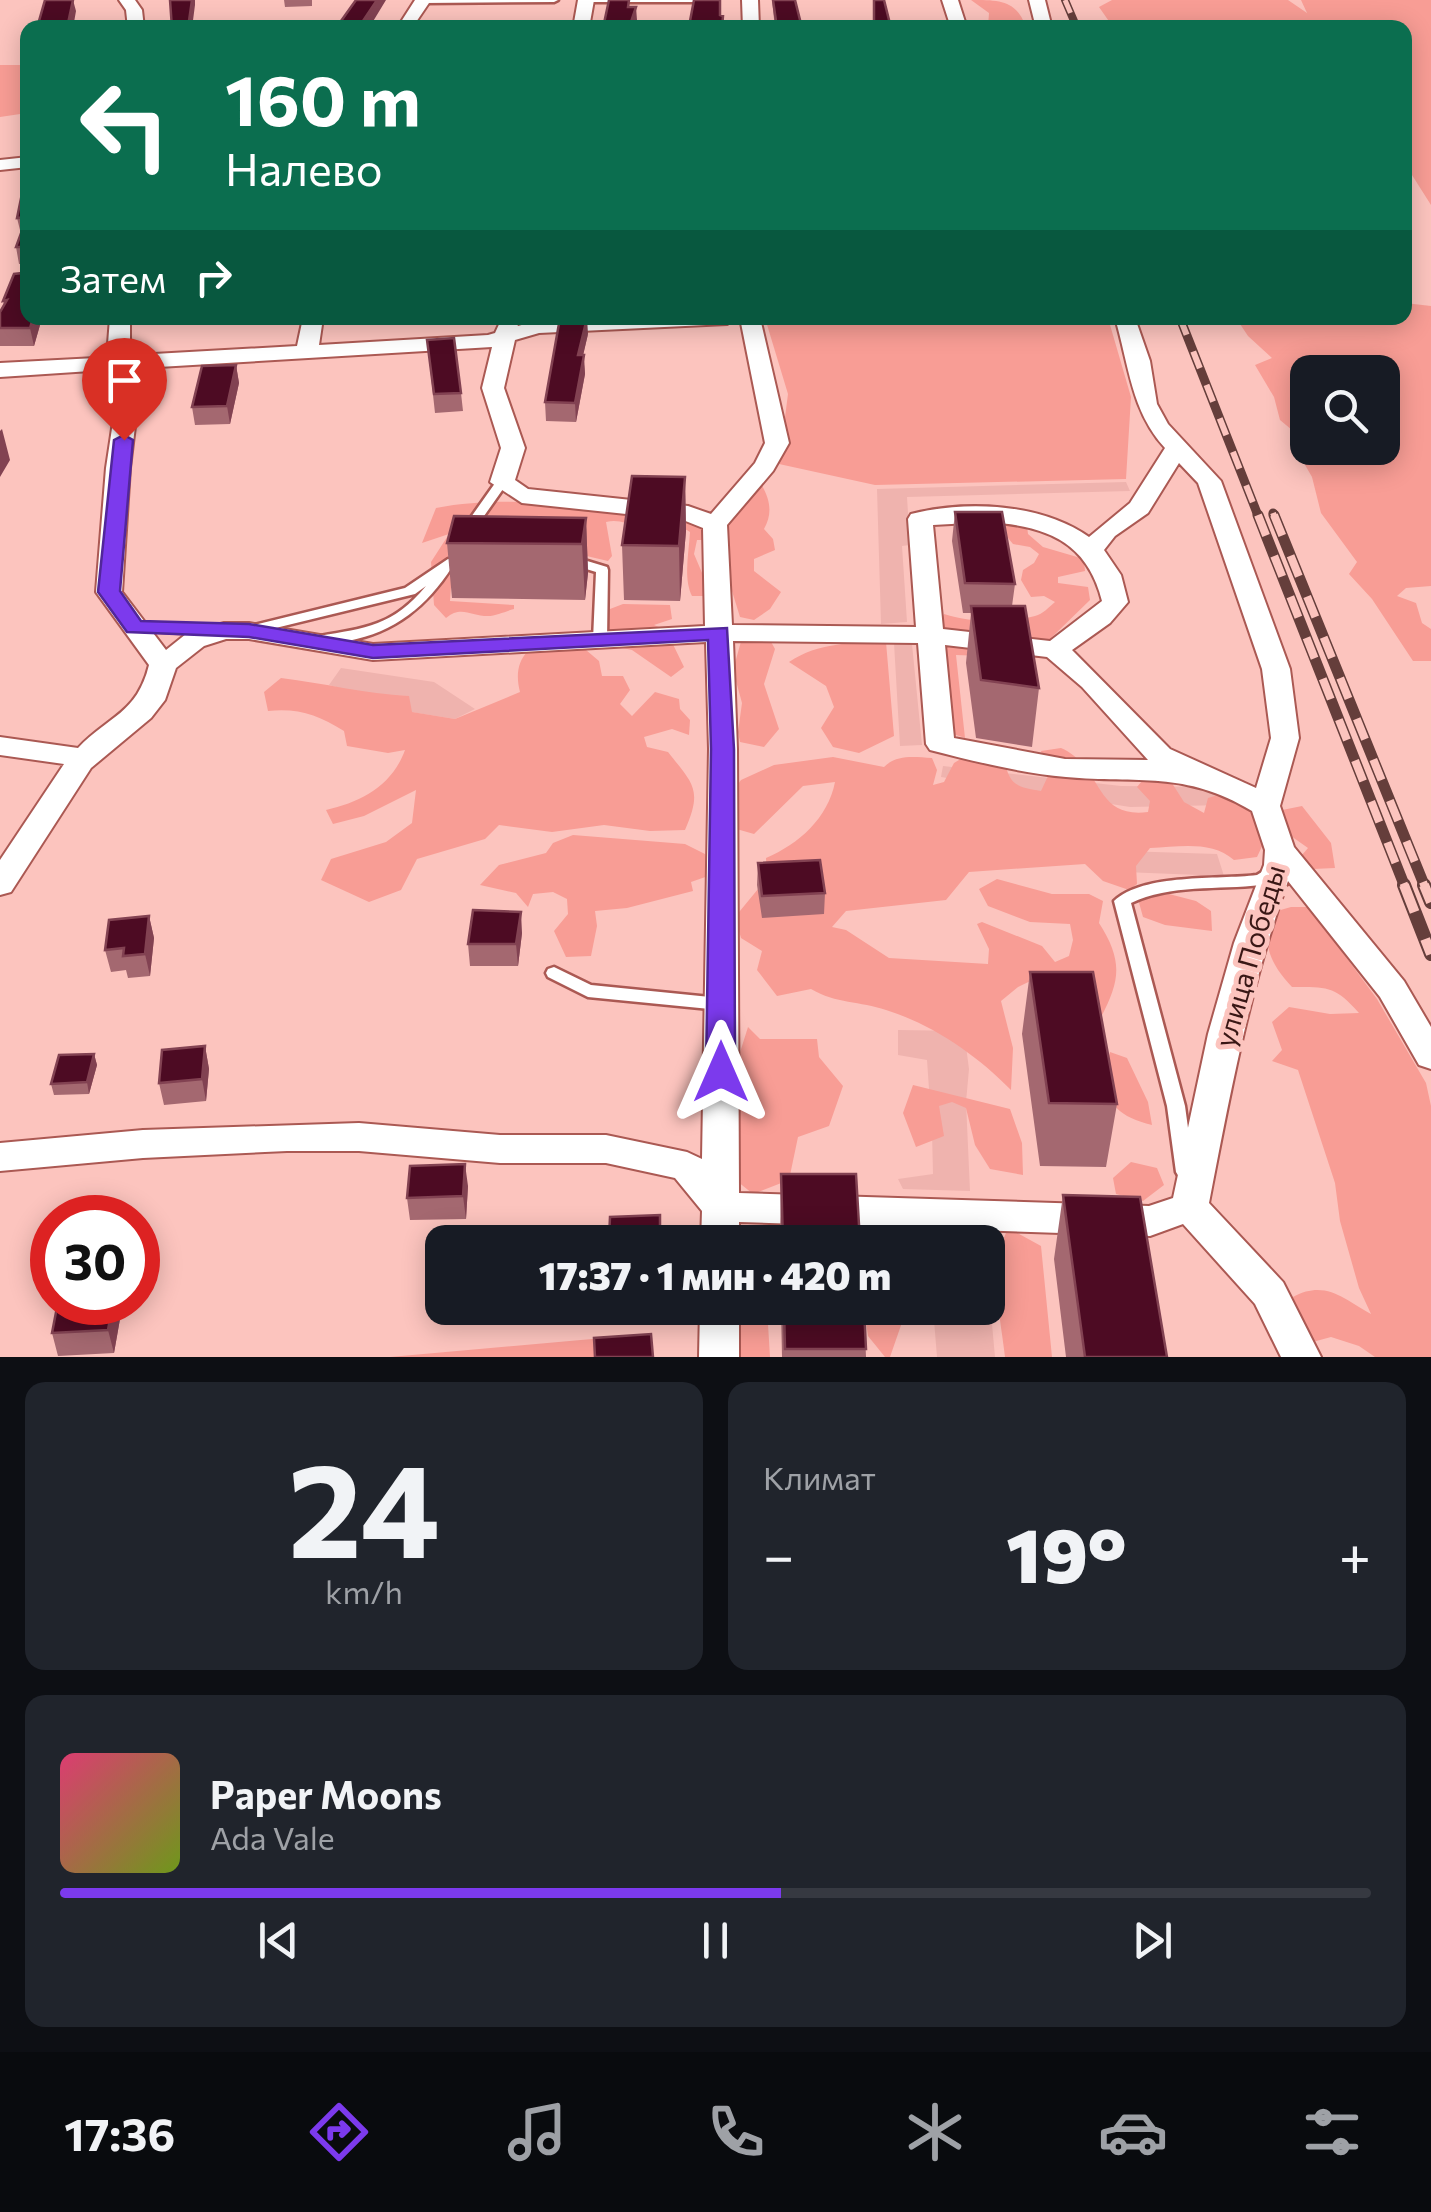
<!DOCTYPE html>
<html lang="ru">
<head>
<meta charset="utf-8">
<style>
  body { margin:0; font-family:Commissioner,sans-serif; background:#20242c; color:#f1f3f6; height:100vh; display:flex; flex-direction:column; font-size:38px; white-space:nowrap }
  * { box-sizing:border-box; margin:0 }
  p { font-size:32px; color:#9ea1a6 }
  .icon { flex:none; width:55px; height:55px; fill:none; stroke:currentColor; stroke-width:2; stroke-linecap:round; stroke-linejoin:round }
  .map { position:relative; height:1357px; overflow:hidden }
  .side { display:flex; flex-direction:column; gap:25px; padding:25px; background:#0d0f14; flex:1 }
  .side>* { flex:none }
  .top-card { position:absolute; left:20px; top:20px; width:1392px; height:305px; border-radius:20px; box-shadow:0 5px 25px #0003; background:#0b6e4f; color:#fff; overflow:hidden }
  .fabs { position:absolute; left:1290px; top:355px; display:grid; gap:20px }
  .fabs a { display:grid; place-items:center; width:110px; height:110px; border-radius:20px; background:#171b24; box-shadow:0 5px 25px #0003; font-size:50px }
  .speed { position:absolute; left:30px; top:1195px; display:flex; gap:20px; font-size:50px; font-weight:700; text-align:center }
  .speed>* { display:grid; place-content:center; width:130px; height:130px; border-radius:50%; background:#171b24; box-shadow:0 5px 25px #0003; line-height:1 }
  .speed .limit { border:15px solid #d22; background:#fff; color:#111 }
  .pin { position:absolute; display:grid; place-items:center; width:85px; height:85px; color:#fff; margin:-102px -42px; border-radius:50% 50% 50% 0; rotate:-45deg; box-shadow:0 0 10px #0007 }
  .pin .icon { rotate:45deg }
  .me { position:absolute; width:110px; margin:-55px; rotate:0deg; stroke-linejoin:round; filter:drop-shadow(0 0 8px #0008) }
  .turn { display:flex; align-items:center; gap:35px; height:210px; padding:0 40px; font-size:45px }
  .turn .icon { width:130px; height:130px; stroke-width:2.5 }
  .turn b { display:block; font-size:70px; line-height:85px }
  .then { display:flex; align-items:center; height:95px; padding:0 40px; background:#0003; gap:20px; font-size:38px }
  .big { font-size:75px; font-weight:800; line-height:1.1 }
  .side .widget { flex:1; display:flex; flex-direction:column; justify-content:center; gap:15px; min-width:0; padding:0 35px; border-radius:20px; background:#20242c }
  .side .dial { align-items:center; gap:0 }
  .dial b { font-size:130px; line-height:1 }
  .song { display:flex; align-items:center; gap:30px }
  .cover { width:120px; height:120px; border-radius:15px; background:linear-gradient(135deg,hsl(340 70% 55%),hsl(80 70% 35%)) }
  .played { height:10px; border-radius:5px; background:linear-gradient(90deg,#7c3aed 55%,#363941 55%) }
  .keys { display:flex; justify-content:space-around; direction:ltr }
  .heat { display:flex; justify-content:space-between; align-items:center; font-size:55px; direction:ltr }
  .side .tiles { flex:1; display:grid; gap:25px; grid-template-columns:1fr 1fr }
  .widget:last-child { grid-column:span 2 }
  .trip { position:absolute; left:425px; top:1225px; width:580px; height:100px; border-radius:20px; background:#171b24; box-shadow:0 5px 25px #0003; font-weight:800; line-height:100px; text-align:center }
  .tab-bar { display:flex; height:160px; justify-content:space-around; align-items:center; background:#090b0e; color:#9ea1a6 }
  .tab-bar .icon { width:70px; height:70px }
  .tab-bar .current { color:#7c3aed }
  .tab-bar b { font-size:45px; color:#f1f3f6 }
  .map>svg:first-child { display:block }
  .built { fill:#efb3ae }
  .green { fill:#f89d95; fill-rule:evenodd }
  .lines { fill:none; stroke-linecap:round; stroke-linejoin:round }
  .service-casing { stroke:#ab5953; stroke-width:5 }
  .minor-casing { stroke:#ab5953; stroke-width:4 }
  .service { fill:#fff; fill-rule:evenodd }
  .minor { fill:#fff; fill-rule:evenodd }
  .rail-far3-casing { stroke:#653e3b; stroke-width:8 }
  .rail-far2-casing { stroke:#653e3b; stroke-width:9 }
  .rail-far1-casing { stroke:#653e3b; stroke-width:11 }
  .rail-casing { stroke:#653e3b; stroke-width:14 }
  .rail-far3 { stroke:#fcc4be; stroke-width:5; stroke-dasharray:14; stroke-linecap:butt }
  .rail-far2 { stroke:#fcc4be; stroke-width:6; stroke-dasharray:18; stroke-linecap:butt }
  .rail-far1 { stroke:#fcc4be; stroke-width:8; stroke-dasharray:22; stroke-linecap:butt }
  .rail { stroke:#fcc4be; stroke-width:10; stroke-dasharray:29; stroke-linecap:butt }
  .wall { fill:#a46870 }
  .shaded-wall { fill:#824252 }
  .building { fill:#4d0b23; stroke:#824252; stroke-width:2.5 }
  .route { fill:#7c3aed; stroke:#51269a; stroke-width:2.5 }
  .labels { text-anchor:middle; stroke-width:10; stroke-linejoin:round; paint-order:stroke }
  .street-label { font-size:28px; fill:#391715; stroke:#fcc4be }
</style>
</head>
<body>
<div class="map">
<svg width="1431" height="1357" viewBox="0 0 1431 1357">
  <rect width="100%" height="100%" fill="#fcc4be"/>
  <!-- built -->
  <path class="built" d="M1126 482 1130 491 907 497 910 545 902 546 907 622 881 624 877 489Z
    M894 643 912 644 922 745 900 746Z
    M341 668 434 682 475 709 455 719 411 712 408 696 362 694 329 685Z
    M943 766 1121 786 1218 787 1225 805 1130 807 941 777Z
    M1123 851 1217 854 1224 876 1124 872Z
    M898 1030 964 1031 969 1069 966 1102 970 1191 903 1189 898 1179 933 1174 932 1132 927 1060 898 1055Z
    M988 1280 995 1357H937L933 1308H988Z"/>
  <!-- green -->
  <path class="green" d="M971 0C1000 0 1016 0 1026 27H988L989 13Z
    M1112 0H1288L1307 13 1301 0H1431V205L1405 164V28H1229L1224 20H1216L1218 27H1113L1099 7Z
    M0 65H27V113L0 117Z
    M1405 303 1431 306V586L1406 588 1397 596 1416 603 1422 623 1431 629V661H1413L1372 599 1349 574 1357 562 1321 513 1312 477 1297 451 1304 440 1280 420 1274 397 1255 365 1272 358 1248 336 1236 318H1405ZM1308 372H1382V448H1308Z
    M765 318H1108L1131 397 1126 479 875 485 779 464 788 394Z
    M761 484C770 499 773 513 764 529L773 539 775 550 754 559V571L781 592 770 609 754 620 740 617 728 578 705 540H697L694 554 708 587 704 596H692C683 578 689 552 690 532 674 522 658 529 639 526 626 524 619 519 606 522L612 556 608 561 578 554 452 573 450 601 514 605V609C506 611 496 616 488 616 471 616 461 605 446 618L434 605 431 562 449 534 422 543 436 508C524 491 635 513 725 525Z
    M993 521 1027 526 1028 534 1043 547 1084 559 1085 571 1058 577V583L1088 587 1090 600 1050 639 1040 658 956 655 965 738 950 733 940 623 944 614C973 623 1006 624 1035 616 1043 614 1049 607 1055 602L1044 596 1031 597 1021 580 1023 570 1034 563 1039 554 1030 547 1013 544 1008 538 975 535Z
    M623 604 670 605 672 619 654 625 666 630 684 667 671 677 632 650 613 646 608 636 593 625 597 614Z
    M742 638 770 640 775 649 764 684 779 729 764 747 740 742 738 732 742 703 733 670Z
    M886 642 894 736 859 753 833 747 821 728 834 707 826 686 789 662C819 642 851 643 886 642Z
    M586 650 599 661 602 676H623L630 690 620 704 632 716 655 692 679 699 680 709 690 720 689 735 672 729 644 737 647 747 668 752C693 784 703 789 685 830L650 831 604 825 552 832 499 825 485 839 417 859 401 890 369 902 321 880 331 859 386 842 412 823 416 790 364 816 333 824 326 810C361 802 392 786 405 750L388 753 347 746 344 731C318 715 299 708 268 711L264 692 281 678C324 683 365 694 409 696L412 712 455 719 520 692C516 677 517 662 528 651Z
    M1061 748C1104 767 1093 819 1148 812L1150 801 1137 787 1146 776 1170 780 1184 802 1204 813 1208 798 1225 793 1267 813 1302 806 1331 843 1335 868 1313 869 1302 855 1308 848 1291 836 1266 838 1257 857 1234 860C1211 840 1179 847 1150 848L1136 866 1137 884 1129 890 1103 881 1085 864 969 872 946 900 846 911 832 927 846 930 889 958 988 964 989 949 977 924 982 922 1042 946 1055 962 1069 956 1073 940 1070 924 1030 922 988 906 979 889 997 879 1052 894H1089L1103 901 1099 923C1124 962 1120 982 1099 1021L1045 974 1018 987 1001 1001 1013 1048 1011 1090C978 1056 932 1024 886 1010 860 1001 836 1004 811 989L777 996 757 970 762 951 741 938 735 917 767 878 766 858C799 844 828 818 835 782L803 786 754 834 733 828V791L741 780 774 765 833 757 884 767C897 754 914 757 932 758L937 770 933 785 944 782 954 763 969 754 1005 760C1008 785 1019 788 1041 791L1048 776 1041 751Z
    M573 835 685 844 705 854 711 875 691 882 693 891 627 908 595 911 597 926 591 956 566 957 554 931 568 914 567 899 553 892 533 894 528 907 516 893 480 885 499 865 546 853 553 843Z
    M1169 894 1196 901 1211 911 1212 931 1165 925 1143 917 1138 899Z
    M1291 907H1309L1377 999 1426 1083 1431 1106V1357H1375L1359 1346 1331 1337 1309 1343 1293 1297C1326 1279 1345 1300 1371 1314L1359 1288 1340 1221 1335 1183 1298 1070 1272 1061 1282 1050 1272 1022 1289 1007 1330 1014 1359 1013C1335 986 1328 987 1292 987 1269 962 1263 946 1270 913Z
    M748 1027 760 1039H817L819 1057 843 1086 829 1126 798 1137 789 1180 753 1194 737 1181V1062Z
    M1110 1052 1127 1058 1148 1102 1152 1125C1110 1115 1098 1094 1110 1052Z
    M913 1085 1010 1109 1022 1143 1023 1175 990 1169 975 1145 966 1108 952 1102 939 1106 944 1136 916 1147 903 1113Z
    M1131 1162 1157 1168 1164 1185 1143 1201 1116 1194 1113 1178Z
    M1008 1228 1041 1246 1052 1357H1005C1000 1311 988 1272 1008 1228Z
    M740 1308H767L770 1357H736L728 1341 741 1321Z
    M864 1308H907L890 1357H885L868 1336Z
    M592 1339 624 1342 628 1357H390Z"/>
  <g class="lines">
    <defs>
      <path id="service" d="M421 0H558L554 2 424 3Z
        M583 0H715L711 2H587Z
        M502 478 508 482 472 533H464L462 530 464 527 498 479Z
        M574 557 607 567 608 570 607 640 605 643 600 644 593 640 596 572 570 564 568 561Z
        M448 559H467L473 563 467 567H452C427 606 395 632 348 641 337 643 327 645 317 639L319 636C366 628 393 626 426 586L415 594 251 634 244 630 246 627 405 588Z
        M135 623 218 627 225 631 218 635 130 630 128 627Z
        M1270 867 1275 868 1278 872 1267 884 1261 885C1219 890 1170 884 1131 903L1185 1106 1194 1172 1191 1177 1185 1179 1179 1177 1176 1172 1167 1106 1114 901C1144 873 1217 880 1257 875Z
        M554 967 591 985 720 998 726 1000 728 1004 726 1008 720 1010 588 997 548 977 546 973 548 969Z"/>
      <path id="minor" d="M119 0H135L142 10 144 28H128L126 10Z
        M415 0H431L412 28H397Z
        M578 0H594L589 28H573Z
        M742 0H758L759 28H743Z
        M942 0H958L967 28H951Z
        M1029 0H1045L1052 28H1036Z
        M28 157V167L0 170V160Z
        M110 318H130V344L136 355 297 346 303 318H323L319 345 488 335 495 333 501 320H515L518 326C578 308 673 318 737 318L727 324 539 333 515 340 504 388 525 448 515 480 528 489 688 506 711 514 755 463 765 443 740 318H760L789 443 773 471 727 525 732 625 916 627 908 519 911 514C966 500 1041 503 1089 537L1130 503 1165 448C1131 411 1129 365 1115 318H1135L1150 361 1157 404 1168 424 1221 481 1290 669 1299 738 1280 806 1294 847 1404 981 1431 1027V1069L1419 1065 1380 997 1288 881C1250 986 1230 1094 1209 1203L1283 1282 1321 1357H1281L1255 1304 1183 1224 1150 1236 739 1222V1242H701L702 1211 675 1178 606 1163H500L359 1151H287L143 1158 0 1171V1143L143 1130 359 1123 500 1135H606L687 1152 702 1159 709 749 706 642 373 660 249 639H226L204 646 176 668 165 700 151 718 91 768 11 892 0 895V860L64 764 0 755V737L78 748C108 716 137 714 149 665L96 592 106 468 121 369 0 377V363L115 357 108 344ZM492 347 482 388 501 448 490 482 522 503 683 520 703 528 705 626 373 644 249 623H224L186 634 166 650 122 592 130 468 142 368ZM1179 463 1198 483 1262 669 1271 738 1256 788 1170 749 1072 650 1110 623 1128 602 1121 575 1104 550 1115 536 1148 513ZM988 522C1046 526 1087 541 1102 601L1050 641 943 629 933 525ZM733 641 918 643 926 744 930 750C973 761 1021 773 1066 777 1139 784 1184 770 1252 811L1265 850 1264 865 1234 943 1208 1034 1173 1198 1149 1206 739 1193 737 749ZM945 645 1047 657 1082 687 1148 760 1065 759 954 738Z
        M700 1308H739V1357H699Z"/>
    </defs>
    <!-- service casing -->
    <use href="#service" class="service-casing"/>
    <!-- minor casing -->
    <use href="#minor" class="minor-casing"/>
    <!-- service -->
    <use href="#service" class="service"/>
    <!-- minor -->
    <use href="#minor" class="minor"/>
    <defs>
      <path id="rail-far3" d="M1065 0 1077 28"/>
      <path id="rail-far2" d="M1180 318 1259 518
        M1273 513 1275 518"/>
      <path id="rail-far1" d="M1258 515 1405 887
        M1274 515 1425 887"/>
      <path id="rail" d="M1404 885 1431 954
        M1424 885 1431 902"/>
    </defs>
    <!-- rail-far3 casing -->
    <use href="#rail-far3" class="rail-far3-casing"/>
    <!-- rail-far2 casing -->
    <use href="#rail-far2" class="rail-far2-casing"/>
    <!-- rail-far1 casing -->
    <use href="#rail-far1" class="rail-far1-casing"/>
    <!-- rail casing -->
    <use href="#rail" class="rail-casing"/>
    <!-- rail-far3 -->
    <use href="#rail-far3" class="rail-far3"/>
    <!-- rail-far2 -->
    <use href="#rail-far2" class="rail-far2"/>
    <!-- rail-far1 -->
    <use href="#rail-far1" class="rail-far1"/>
    <!-- rail -->
    <use href="#rail" class="rail"/>
  </g>
  <!-- wall -->
  <path class="wall" d="M284 0H312V6L285 7Z
    M772 0H795L802 28H775Z
    M28 164V318H42L34 346H0V312L4 305 3 301 27 264H19L16 247 21 234 17 218Z
    M451 318H482L481 320 451 321Z
    M588 334 583 355 585 374 576 422 546 421 545 402Z
    M427 340 461 393 463 411 435 413Z
    M236 365 239 383 230 424 195 425 192 407Z
    M685 477 686 531 680 601 624 600 622 545Z
    M955 512 1015 584 1012 606 1039 688 1032 747 976 738 966 663 971 613H963L952 541Z
    M586 518 588 573 585 600 452 598 447 543Z
    M758 863 825 893 824 914 762 918 757 885Z
    M149 916 154 938 150 976 128 978 126 970 111 972 105 950Z
    M522 933 518 966H470L468 944Z
    M1030 972 1117 1104 1106 1167 1040 1166 1022 1034Z
    M205 1046 209 1069 206 1101 164 1105 159 1083Z
    M94 1054 97 1065 89 1094 54 1095 51 1084Z
    M781 1174 860 1242H780Z
    M468 1186 466 1219 410 1220 407 1198Z
    M1063 1195 1167 1357H1066L1054 1259Z
    M660 1215V1242H610V1217Z
    M58 1302H123L114 1353 58 1356 52 1333Z
    M781 1308H864L866 1357H782Z"/>
  <!-- shaded-wall -->
  <path class="shaded-wall" d="M73 0 76 11 73 28H67Z
    M192 0H195V5L192 28H188Z
    M377 0H386L369 28H362L363 21Z
    M636 7 637 20 634 28H629Z
    M33 318H42L34 346 30 328Z
    M587 318 588 334 579 373 578 355Z
    M584 355 585 374 576 422 575 403Z
    M236 365 239 383 230 424 227 406Z
    M2 429 10 460 0 477V431Z
    M685 477 686 531 680 601 679 546Z
    M586 518 588 573 585 600 582 544Z
    M521 912 522 933 518 966 516 944Z
    M149 916 154 938 150 976 145 954Z
    M205 1046 209 1069 206 1101 202 1079Z
    M94 1054 97 1065 89 1094 87 1082Z
    M465 1164 468 1186 466 1219 463 1196Z
    M113 1302H123L114 1353 108 1330Z"/>
  <!-- building -->
  <path class="building" d="M45 0H73L67 28H37Z
    M170 0H192L188 28H172Z
    M356 0H377L363 21 362 28H336Z
    M609 0H629L628 7H636L629 28H603Z
    M694 0H720V15L723 16 722 28H691L690 21Z
    M773 0H795L802 28H777Z
    M874 0H884L891 28H874Z
    M420 23H447L445 28H418Z
    M28 164V247H16L27 217 17 218Z
    M28 263V318H33L30 328H0V312L7 300 3 301 14 274 22 273Z
    M560 318H587L578 355H584L575 403 545 402Z
    M454 338 461 393 434 394 427 340Z
    M236 365 227 406 192 407 202 366Z
    M632 476 685 477 679 546 622 545Z
    M955 512H1002L1015 584 965 583Z
    M454 516 586 518 582 544 447 543Z
    M971 606H1025L1039 688 981 680Z
    M820 860 825 893 762 896 758 863Z
    M473 910 521 912 516 944H468Z
    M149 916 145 954 123 956 124 948 105 950 109 920Z
    M1030 972H1093L1117 1104 1049 1103Z
    M205 1046 202 1079 159 1083 162 1050Z
    M94 1054 87 1082 51 1084 59 1055Z
    M465 1164 463 1196 407 1198 410 1166Z
    M781 1174H856L860 1242H783Z
    M1063 1195 1140 1197 1167 1357H1085Z
    M660 1215V1238L609 1239 610 1217Z
    M58 1302H113L108 1330 52 1333Z
    M784 1308H864L866 1349H785Z
    M651 1334 653 1357H595L594 1338Z"/>
  <!-- route -->
  <path class="route" d="M124 435 133 440 120 591 141 621 249 624 373 645 727 628 734 749 735 1072 731 1080 721 1083 711 1080 706 1072 711 749 708 640 373 658 249 637 127 632 98 592 114 440Z"/>
  <g class="labels">
    <!-- street labels -->
    <g class="street-label">
      <text transform="translate(1250 956) rotate(-74)" y="10">улица Победы</text>
    </g>
  </g>
</svg>
<div class="fabs">
<a><svg class="icon" aria-label="search" viewBox="0 0 24 24"><circle cx="10" cy="10" r="6"/><path d="M15 15l6 6"/></svg></a>
</div>
<div class="speed"><div class="limit">30</div></div>
<div class="pin" style="left:124px;top:440px;background:#d93025"><svg class="icon" aria-label="arrive" viewBox="0 0 24 24"><path d="M6 21V4h12l-3 4 3 4H6"/></svg></div>
<svg class="me" style="left:721px;top:1072px" viewBox="-20 -20 40 40"><path d="M0-17L14 15 0 8-14 15z" fill="#7c3aed" stroke="#fff" stroke-width="4"/></svg>
<div class="trip">17:37 · 1 мин · 420 m</div>
<div class="top-card">
<div class="turn"><svg class="icon" aria-label="left" viewBox="0 0 24 24"><path d="M17 20v-9H6M10 6l-5 5 5 5"/></svg><div><b>160 m</b>Налево</div></div>
<div class="then">Затем<svg class="icon" aria-label="right" viewBox="0 0 24 24"><path d="M7 20v-9h11M14 6l5 5-5 5"/></svg></div>
</div>
</div>
<section class="side">
<div class="tiles">
<div class="widget dial"><b>24</b><p>km/h</p></div>
<div class="widget"><p>Климат</p>
<div class="heat"><a>−</a><b class="big">19°</b><a>+</a></div>
</div>
<div class="widget">
<div class="song"><i class="cover"></i><div><b>Paper Moons</b><p>Ada Vale</p></div></div>
<div class="played"></div>
<div class="keys"><svg class="icon" aria-label="previous" viewBox="0 0 24 24"><path d="M18 5L8 12l10 7zM5 5v14"/></svg><svg class="icon" aria-label="pause" viewBox="0 0 24 24"><path d="M8 5v14M16 5v14"/></svg><svg class="icon" aria-label="next" viewBox="0 0 24 24"><path d="M6 5l10 7-10 7zM19 5v14"/></svg></div>
</div>
</div>
</section>
<nav class="tab-bar">
<b>17:36</b>
<svg class="icon current" aria-label="directions" viewBox="0 0 24 24"><path d="M12 3l9 9-9 9-9-9zM9 14v-3h6M13 9l2 2-2 2"/></svg>
<svg class="icon" aria-label="music" viewBox="0 0 24 24"><path d="M9 18V5l10-2v13"/><circle cx="6" cy="18" r="3"/><circle cx="16" cy="16" r="3"/></svg>
<svg class="icon" aria-label="phone" viewBox="0 0 24 24"><path d="M5 4h4l2 5-3 2q2 4 5 5l2-3 5 2v4C11 20 4 13 5 4z"/></svg>
<svg class="icon" aria-label="climate" viewBox="0 0 24 24"><path d="M12 3v18M4 7l16 10M4 17L20 7"/></svg>
<svg class="icon" aria-label="car" viewBox="0 0 24 24"><path d="M5 17H2v-5l4-1 3-4h7l3 4 3 1v5h-3M9 17h6M6 11h13"/><circle cx="7" cy="17" r="2"/><circle cx="17" cy="17" r="2"/></svg>
<svg class="icon" aria-label="filters" viewBox="0 0 24 24"><path d="M4 7h16M4 17h16"/><circle cx="9" cy="7" r="2"/><circle cx="15" cy="17" r="2"/></svg>
</nav>
</body>
</html>
